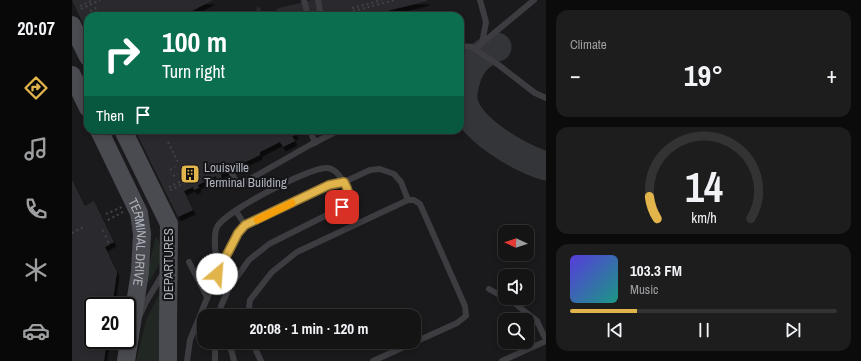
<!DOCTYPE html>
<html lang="en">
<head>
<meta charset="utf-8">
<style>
  body { margin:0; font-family:"Archivo Narrow",sans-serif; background:#1d1d1e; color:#f1f3f6; height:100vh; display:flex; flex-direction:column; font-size:15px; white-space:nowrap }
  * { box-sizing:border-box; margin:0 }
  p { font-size:13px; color:#9d9ea0 }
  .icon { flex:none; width:22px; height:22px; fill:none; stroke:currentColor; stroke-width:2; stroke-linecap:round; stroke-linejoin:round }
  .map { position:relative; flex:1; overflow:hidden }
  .side { display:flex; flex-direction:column; gap:10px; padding:10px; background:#0b0b0c; width:315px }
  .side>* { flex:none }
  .banner { position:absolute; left:12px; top:12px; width:380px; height:122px; border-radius:12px; box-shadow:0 2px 6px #0003,0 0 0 1px #333334; background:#0b6e4f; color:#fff; overflow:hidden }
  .needle { width:26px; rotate:273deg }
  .controls { position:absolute; left:426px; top:225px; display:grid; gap:8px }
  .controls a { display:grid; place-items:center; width:36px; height:36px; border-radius:8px; background:#141415; box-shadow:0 2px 6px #0003,0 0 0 1px #333334; font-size:20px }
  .speed { position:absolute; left:12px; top:297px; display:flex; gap:8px; font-size:20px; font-weight:700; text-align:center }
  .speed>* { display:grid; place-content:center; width:52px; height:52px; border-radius:50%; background:#141415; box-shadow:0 2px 6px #0003,0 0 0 1px #333334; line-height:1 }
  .speed .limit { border:2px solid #111; border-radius:6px; background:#fff; color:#111 }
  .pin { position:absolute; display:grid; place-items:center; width:34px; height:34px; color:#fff; margin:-17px; border-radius:8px; box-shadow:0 2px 6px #0006 }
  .me { position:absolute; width:44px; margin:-22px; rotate:27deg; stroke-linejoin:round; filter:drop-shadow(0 0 3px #0008) }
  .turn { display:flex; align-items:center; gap:14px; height:84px; padding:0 12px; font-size:18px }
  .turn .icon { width:52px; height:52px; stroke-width:2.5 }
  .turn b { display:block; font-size:28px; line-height:34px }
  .then { display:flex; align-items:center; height:38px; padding:0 12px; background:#0003; gap:8px; font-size:15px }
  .big { font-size:30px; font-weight:800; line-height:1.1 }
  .side .tile { flex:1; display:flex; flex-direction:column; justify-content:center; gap:6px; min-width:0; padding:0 14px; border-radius:12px; background:#1d1d1e }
  .side .dial { align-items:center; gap:0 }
  .dial svg { height:104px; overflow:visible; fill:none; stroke:#333334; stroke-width:7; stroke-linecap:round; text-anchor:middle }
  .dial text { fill:#f1f3f6; stroke:none }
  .song { display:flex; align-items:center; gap:12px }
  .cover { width:48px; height:48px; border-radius:6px; background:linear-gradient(135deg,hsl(250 70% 55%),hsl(170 70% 35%)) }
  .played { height:4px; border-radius:2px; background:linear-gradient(90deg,#e2b54c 25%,#333334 25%) }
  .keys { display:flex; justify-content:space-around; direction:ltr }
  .heat { display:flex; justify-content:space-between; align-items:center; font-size:22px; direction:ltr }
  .trip { position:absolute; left:125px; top:309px; width:224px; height:40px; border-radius:12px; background:#141415; box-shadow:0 2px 6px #0003,0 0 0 1px #333334; font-weight:800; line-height:40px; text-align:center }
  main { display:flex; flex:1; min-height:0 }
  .tab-bar { display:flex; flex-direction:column; width:72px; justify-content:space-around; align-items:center; background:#080808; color:#9d9ea0 }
  .tab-bar .icon { width:28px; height:28px }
  .tab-bar .selected { color:#e2b54c }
  .tab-bar b { font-size:18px; color:#f1f3f6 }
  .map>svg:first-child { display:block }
  .green { fill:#212722 }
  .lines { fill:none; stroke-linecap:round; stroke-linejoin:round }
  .taxiway { stroke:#343539; stroke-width:29 }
  .building { fill:#2b2b2d; filter:url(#shadow) }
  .path { stroke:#424348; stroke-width:2; stroke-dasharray:2 3; stroke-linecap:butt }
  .lane { stroke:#3c3c41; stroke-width:6 }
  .secondary { stroke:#4a4b51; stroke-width:18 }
  .secondary-bridge { stroke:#4a4b51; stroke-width:18 }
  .route-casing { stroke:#937631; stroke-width:10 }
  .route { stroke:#e2b54c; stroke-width:7 }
  .slow { stroke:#f59e0b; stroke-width:7 }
  .labels { text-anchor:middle; stroke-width:4; stroke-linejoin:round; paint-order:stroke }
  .poi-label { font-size:13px; fill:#aeb2bb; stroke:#151517; text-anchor:start }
  .street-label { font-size:13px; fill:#aeb2bb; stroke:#151517 }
</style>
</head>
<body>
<main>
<nav class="tab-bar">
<b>20:07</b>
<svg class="icon selected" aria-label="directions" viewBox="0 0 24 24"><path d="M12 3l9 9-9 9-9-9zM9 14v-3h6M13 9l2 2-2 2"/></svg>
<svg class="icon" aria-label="music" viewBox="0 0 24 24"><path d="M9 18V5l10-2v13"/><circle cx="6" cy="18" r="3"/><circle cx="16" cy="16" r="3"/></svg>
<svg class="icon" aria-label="phone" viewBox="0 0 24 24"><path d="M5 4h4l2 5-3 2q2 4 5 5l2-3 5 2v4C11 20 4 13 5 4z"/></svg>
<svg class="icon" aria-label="climate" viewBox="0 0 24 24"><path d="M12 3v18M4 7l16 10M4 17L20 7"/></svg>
<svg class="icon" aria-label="car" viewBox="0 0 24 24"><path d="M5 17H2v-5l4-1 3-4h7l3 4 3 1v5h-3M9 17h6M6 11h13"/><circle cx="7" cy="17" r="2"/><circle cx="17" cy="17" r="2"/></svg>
</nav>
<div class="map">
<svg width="474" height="361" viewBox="0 0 474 361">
  <defs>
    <filter id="shadow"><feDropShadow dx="2.5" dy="4.5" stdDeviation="0" flood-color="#0009"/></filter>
  </defs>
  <rect width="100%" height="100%" fill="#1a1a1c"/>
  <!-- green -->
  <path class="green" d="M84 236C94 256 88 264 77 282L74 283 73 281Z
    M89 291 88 361H64L74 320Z"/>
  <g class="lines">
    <!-- taxiway -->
    <path class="taxiway" d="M425 47C411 52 400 61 395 76 393 83 390 92 391 100 396 129 448 158 474 166"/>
  </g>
  <!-- building -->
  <path class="building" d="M0 0H141L118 12 120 16H16V34Z
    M240 0H355V1L295 16H206L204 9Z
    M185 7 189 8 188 12 194 16H162L174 11H184Z
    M63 130H222L224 135 220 136 223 141 211 147 208 142 188 152V155L150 173 149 176 152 183 147 185 144 176 126 185 127 188 122 190 121 187 112 191 121 210 106 217Z
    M0 180 13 206 22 201 42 242 33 247 45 272 40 306H21V340H35L32 361H0Z"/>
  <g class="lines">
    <!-- path -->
    <path class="path" d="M8 6 21 0
      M280 8 310 0
      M9 9 28 0
      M18 11 26 7
      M281 11 323 0
      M37 14 38 16
      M33 15V16
      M23 16 29 14
      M96 142 106 162
      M98 170 103 167
      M101 176 106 174
      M97 187 118 177
      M98 190 119 180
      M34 214 50 207
      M36 220 51 212
      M30 231 33 230
      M0 233 13 226
      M33 237 36 235
      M35 242 38 241"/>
    <!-- lane -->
    <path class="lane" d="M232 0 236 16
      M246 0 249 16
      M408 0 414 22 410 43
      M388 46 400 47 428 66 463 93 474 98
      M403 49 462 0
      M238 130 243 143
      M158 169 166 186 238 145 267 130
      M164 211 173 225
      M117 262 135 297
      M145 273C145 261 140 237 145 227 152 212 236 168 254 168 263 168 267 175 272 182L298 170 308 169 322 174 329 182 336 200
      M417 289 433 298
      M434 298 441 302 465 321 474 340
      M68 315 74 302 89 277
      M176 316 178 300 200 272 225 252 336 200H342L348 204 393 306 394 316 385 323 301 361
      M143 342V361
      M180 342 189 361
      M143 344 152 345 159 349 162 361
      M115 361 118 340 145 274 166 233 173 225 191 216 257 185 272 182C278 193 278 197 271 207L197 244 177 260 157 288 149 306 146 316
      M430 361 474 341"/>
    <!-- secondary -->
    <g class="secondary">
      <path d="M0 25 16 57"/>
      <path d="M0 75 16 108"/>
      <path id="s1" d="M27 130 67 213 70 234 68 272 54 361"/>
      <path d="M96 361V325"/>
    </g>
    <!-- secondary-bridge -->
    <path class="secondary-bridge" d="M51 130 97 224 96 325"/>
  </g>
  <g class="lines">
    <defs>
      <path id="route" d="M145 274 166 233 173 225 257 185 272 182C278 193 278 197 270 207"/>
    </defs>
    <!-- route casing -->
    <use href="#route" class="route-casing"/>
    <!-- route -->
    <use href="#route" class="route"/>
    <!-- slow -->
    <path class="slow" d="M185 220 220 203"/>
  </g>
  <!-- icons -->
  <defs>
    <symbol id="building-square" viewBox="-11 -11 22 22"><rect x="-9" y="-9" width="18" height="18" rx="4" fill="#e2b54c" stroke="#151517"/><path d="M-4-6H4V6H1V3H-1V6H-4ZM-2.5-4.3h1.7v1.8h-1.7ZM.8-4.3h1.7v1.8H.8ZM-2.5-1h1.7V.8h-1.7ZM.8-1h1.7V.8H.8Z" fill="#111"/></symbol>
  </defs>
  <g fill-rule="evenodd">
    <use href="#building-square" x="107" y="163" width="22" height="22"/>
  </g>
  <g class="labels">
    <!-- poi labels -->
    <g class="poi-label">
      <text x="132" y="172">Louisville<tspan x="132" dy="15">Terminal Building</tspan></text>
    </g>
    <!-- street labels -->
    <g class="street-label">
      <text dy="5" stroke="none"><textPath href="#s1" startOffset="121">TERMINAL DRIVE</textPath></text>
      <text transform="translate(96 264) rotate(-90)" y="5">DEPARTURES</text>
    </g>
  </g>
</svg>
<div class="controls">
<a><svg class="needle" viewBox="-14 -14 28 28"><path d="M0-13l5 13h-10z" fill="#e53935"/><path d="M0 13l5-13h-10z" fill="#9d9ea0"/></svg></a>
<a><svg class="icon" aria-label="sound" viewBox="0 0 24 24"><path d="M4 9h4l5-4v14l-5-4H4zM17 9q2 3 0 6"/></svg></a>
<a><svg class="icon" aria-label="search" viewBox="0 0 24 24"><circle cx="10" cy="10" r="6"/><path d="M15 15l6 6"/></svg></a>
</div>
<div class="speed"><div class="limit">20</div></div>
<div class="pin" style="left:270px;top:207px;background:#d93025"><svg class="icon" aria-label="arrive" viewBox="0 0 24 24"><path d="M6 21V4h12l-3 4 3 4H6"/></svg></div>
<svg class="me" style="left:145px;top:274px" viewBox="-20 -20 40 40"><circle r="19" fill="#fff"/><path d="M0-13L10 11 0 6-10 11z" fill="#e2b54c"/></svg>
<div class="trip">20:08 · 1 min · 120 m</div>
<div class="banner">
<div class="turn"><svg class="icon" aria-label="right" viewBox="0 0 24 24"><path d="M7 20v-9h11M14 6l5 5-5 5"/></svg><div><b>100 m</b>Turn right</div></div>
<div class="then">Then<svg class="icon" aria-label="arrive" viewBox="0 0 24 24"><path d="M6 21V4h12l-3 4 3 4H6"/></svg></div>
</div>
</div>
<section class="side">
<div class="tile"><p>Climate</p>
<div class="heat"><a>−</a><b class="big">19°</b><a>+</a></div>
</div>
<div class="tile dial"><svg viewBox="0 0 100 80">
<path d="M14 69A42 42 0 1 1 86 69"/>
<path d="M14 69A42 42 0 0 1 8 52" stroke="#e2b54c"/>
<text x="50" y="56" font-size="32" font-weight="700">14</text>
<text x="50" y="72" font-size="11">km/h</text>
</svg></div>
<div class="tile">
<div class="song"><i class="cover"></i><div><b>103.3 FM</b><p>Music</p></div></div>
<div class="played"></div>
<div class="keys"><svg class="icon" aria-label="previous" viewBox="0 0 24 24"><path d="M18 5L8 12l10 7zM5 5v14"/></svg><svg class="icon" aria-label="pause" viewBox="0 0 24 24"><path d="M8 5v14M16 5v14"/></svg><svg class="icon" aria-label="next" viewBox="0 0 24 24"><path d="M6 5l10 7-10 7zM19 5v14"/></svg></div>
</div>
</section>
</main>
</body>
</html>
